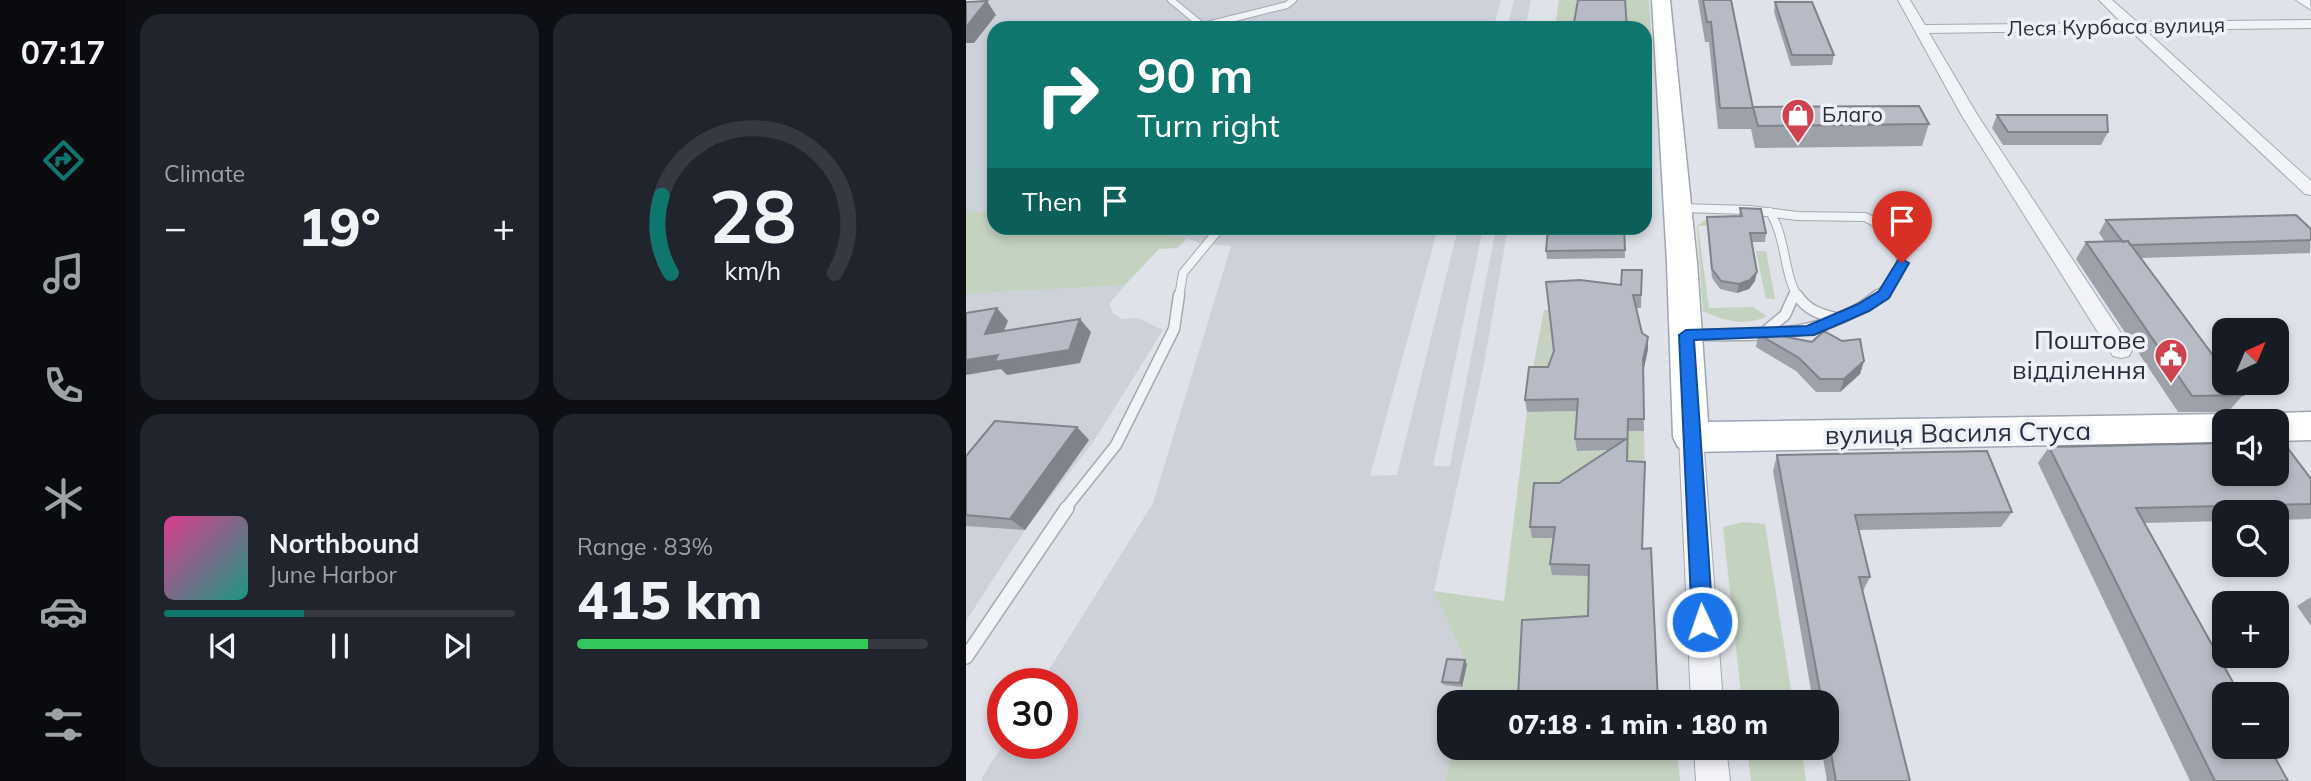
<!DOCTYPE html>
<html lang="en">
<head>
<meta charset="utf-8">
<style>
  body { margin:0; font-family:Mulish,sans-serif; background:#20242c; color:#f1f3f6; height:100vh; display:flex; flex-direction:column; font-size:26px; white-space:nowrap }
  * { box-sizing:border-box; margin:0 }
  p { font-size:23px; color:#9ea1a6 }
  .icon { flex:none; width:38px; height:38px; fill:none; stroke:currentColor; stroke-width:2; stroke-linecap:round; stroke-linejoin:round }
  .map { position:relative; flex:1; overflow:hidden }
  .side { display:flex; flex-direction:column; gap:14px; padding:14px; background:#0d0f14; width:840px }
  .side>* { flex:none }
  .top-card { position:absolute; left:21px; top:21px; width:665px; height:214px; border-radius:21px; box-shadow:0 4px 10px #0003; background:#0f766e; color:#fff; overflow:hidden }
  .needle { width:46px; rotate:44deg }
  .tools { position:absolute; left:1246px; top:318px; display:grid; gap:14px }
  .tools a { display:grid; place-items:center; width:77px; height:77px; border-radius:14px; background:#171b24; box-shadow:0 4px 10px #0003; font-size:35px }
  .speed { position:absolute; left:21px; top:668px; display:flex; gap:14px; font-size:35px; font-weight:700; text-align:center }
  .speed>* { display:grid; place-content:center; width:91px; height:91px; border-radius:50%; background:#171b24; box-shadow:0 4px 10px #0003; line-height:1 }
  .speed .limit { border:10px solid #d22; background:#fff; color:#111 }
  .pin { position:absolute; display:grid; place-items:center; width:60px; height:60px; color:#fff; margin:-72px -30px; border-radius:50% 50% 50% 0; rotate:-45deg; box-shadow:0 0 7px #0007 }
  .pin .icon { rotate:45deg }
  .me { position:absolute; width:77px; margin:-38px; rotate:357deg; stroke-linejoin:round; filter:drop-shadow(0 0 5px #0008) }
  .turn { display:flex; align-items:center; gap:24px; height:147px; padding:0 35px; font-size:32px }
  .turn .icon { width:91px; height:91px; stroke-width:2.5 }
  .turn b { display:block; font-size:49px; line-height:60px }
  .then { display:flex; align-items:center; height:66px; padding:0 35px; background:#0003; gap:14px; font-size:26px }
  .big { font-size:52px; font-weight:800; line-height:1.1 }
  .side .widget { flex:1; display:flex; flex-direction:column; justify-content:center; gap:10px; min-width:0; padding:0 24px; border-radius:21px; background:#20242c }
  .side .dial { align-items:center; gap:0 }
  .dial svg { height:182px; overflow:visible; fill:none; stroke:#363941; stroke-width:7; stroke-linecap:round; text-anchor:middle }
  .dial text { fill:#f1f3f6; stroke:none }
  .song { display:flex; align-items:center; gap:21px }
  .cover { width:84px; height:84px; border-radius:10px; background:linear-gradient(135deg,hsl(330 70% 55%),hsl(170 70% 35%)) }
  .played { height:7px; border-radius:4px; background:linear-gradient(90deg,#0f766e 40%,#363941 40%) }
  .keys { display:flex; justify-content:space-around; direction:ltr }
  .heat { display:flex; justify-content:space-between; align-items:center; font-size:38px; direction:ltr }
  .charge { height:10px; border-radius:5px; background:linear-gradient(90deg,#34c759 83%,#363941 0) }
  .side .tiles { flex:1; display:grid; gap:14px; grid-template-columns:repeat(2,1fr) }
  .trip { position:absolute; left:471px; top:690px; width:402px; height:70px; border-radius:21px; background:#171b24; box-shadow:0 4px 10px #0003; font-weight:800; line-height:70px; text-align:center }
  main { display:flex; flex:1; min-height:0 }
  .tab-bar { display:flex; flex-direction:column; width:126px; justify-content:space-around; align-items:center; background:#090b0e; color:#9ea1a6 }
  .tab-bar .icon { width:49px; height:49px }
  .tab-bar .active { color:#0f766e }
  .tab-bar b { font-size:32px; color:#f1f3f6 }
  .map>svg:first-child { display:block }
  .built { fill:#cdd1da }
  .green { fill:#c4d2c0 }
  .lines { fill:none; stroke-linecap:round; stroke-linejoin:round }
  .service-far3-casing { stroke:#a4a9b2; stroke-width:8 }
  .service-far2-casing { stroke:#a4a9b2; stroke-width:10 }
  .service-far1-casing { stroke:#a4a9b2; stroke-width:13 }
  .service-casing { stroke:#a4a9b2; stroke-width:16 }
  .minor-casing { stroke:#a4a9b2; stroke-width:2 }
  .primary-casing { stroke:#9ea6b4; stroke-width:3 }
  .service-far3 { stroke:#f2f3f7; stroke-width:6 }
  .service-far2 { stroke:#f2f3f7; stroke-width:8 }
  .service-far1 { stroke:#f2f3f7; stroke-width:10 }
  .service { stroke:#f2f3f7; stroke-width:13 }
  .minor { fill:#f2f3f7; fill-rule:evenodd }
  .primary { fill:#fff; fill-rule:evenodd }
  .wall { fill:#9da1a9 }
  .shaded-wall { fill:#7f838a }
  .building { fill:#b6bbc5; stroke:#7f838a; stroke-width:2 }
  .route { fill:#1a73e8; stroke:#114b97; stroke-width:2 }
  .labels { text-anchor:middle; stroke-width:7; stroke-linejoin:round; paint-order:stroke }
  .far-street-label { font-size:21px; fill:#282f40; stroke:#eef1f6 }
  .far-poi-label { font-size:21px; fill:#282f40; stroke:#eef1f6; text-anchor:start }
  .poi-label { font-size:26px; fill:#282f40; stroke:#eef1f6; text-anchor:end }
  .street-label { font-size:26px; fill:#282f40; stroke:#eef1f6 }
</style>
</head>
<body>
<main>
<nav class="tab-bar">
<b>07:17</b>
<svg class="icon active" aria-label="directions" viewBox="0 0 24 24"><path d="M12 3l9 9-9 9-9-9zM9 14v-3h6M13 9l2 2-2 2"/></svg>
<svg class="icon" aria-label="music" viewBox="0 0 24 24"><path d="M9 18V5l10-2v13"/><circle cx="6" cy="18" r="3"/><circle cx="16" cy="16" r="3"/></svg>
<svg class="icon" aria-label="phone" viewBox="0 0 24 24"><path d="M5 4h4l2 5-3 2q2 4 5 5l2-3 5 2v4C11 20 4 13 5 4z"/></svg>
<svg class="icon" aria-label="climate" viewBox="0 0 24 24"><path d="M12 3v18M4 7l16 10M4 17L20 7"/></svg>
<svg class="icon" aria-label="car" viewBox="0 0 24 24"><path d="M5 17H2v-5l4-1 3-4h7l3 4 3 1v5h-3M9 17h6M6 11h13"/><circle cx="7" cy="17" r="2"/><circle cx="17" cy="17" r="2"/></svg>
<svg class="icon" aria-label="filters" viewBox="0 0 24 24"><path d="M4 7h16M4 17h16"/><circle cx="9" cy="7" r="2"/><circle cx="15" cy="17" r="2"/></svg>
</nav>
<section class="side">
<div class="tiles">
<div class="widget"><p>Climate</p>
<div class="heat"><a>−</a><b class="big">19°</b><a>+</a></div>
</div>
<div class="widget dial"><svg viewBox="0 0 100 80">
<path d="M14 69A42 42 0 1 1 86 69"/>
<path d="M14 69A42 42 0 0 1 10 35" stroke="#0f766e"/>
<text x="50" y="56" font-size="32" font-weight="700">28</text>
<text x="50" y="72" font-size="11">km/h</text>
</svg></div>
<div class="widget">
<div class="song"><i class="cover"></i><div><b>Northbound</b><p>June Harbor</p></div></div>
<div class="played"></div>
<div class="keys"><svg class="icon" aria-label="previous" viewBox="0 0 24 24"><path d="M18 5L8 12l10 7zM5 5v14"/></svg><svg class="icon" aria-label="pause" viewBox="0 0 24 24"><path d="M8 5v14M16 5v14"/></svg><svg class="icon" aria-label="next" viewBox="0 0 24 24"><path d="M6 5l10 7-10 7zM19 5v14"/></svg></div>
</div>
<div class="widget"><p>Range · 83%</p><b class="big">415 km</b><div class="charge"></div></div>
</div>
</section>
<div class="map">
<svg width="1345" height="781" viewBox="0 0 1345 781">
  <rect width="100%" height="100%" fill="#dfe2e8"/>
  <!-- built -->
  <path class="built" d="M0 0H535L527 28H28V213L0 210Z
    M548 0H565L559 28H541Z
    M146 228H472L404 476 431 475 492 228H517L467 466H484L530 228H542L517 369 468 591 501 664 493 702H483V747H486L480 781H14L37 744H96V684H74L187 503 265 246 234 243 214 236Z
    M159 285 143 304 147 313 156 319 172 318 197 330 128 441 59 530 0 621V294Z"/>
  <!-- green -->
  <path class="green" d="M593 0H683L686 44 679 46V28H589Z
    M0 210 28 213V228H146L214 236 221 239 211 248 193 249 159 285 0 294Z
    M755 216 761 242 743 226H732L743 308 787 307 801 316C779 327 758 321 737 311L731 226 743 217Z
    M790 251H800L809 299H800Z
    M578 310H599L590 368 565 379Z
    M613 411 662 431H678L679 473 650 472 590 538 624 574 622 702H493L501 664 468 591 538 601 561 412Z
    M777 522 799 524 827 702H776L757 527Z
    M486 747H711L714 781H480Z
    M781 747H835L840 781H785Z"/>
  <g class="lines">
    <defs>
      <path id="service-far3" d="M205 0 239 28
        M0 2 11 0
        M237 26 321 5 327 0"/>
      <path id="service-far2" d="M713 208 784 210 831 216 899 217 924 230 930 237 936 263 919 289 910 297
        M804 212C821 240 817 273 832 297
        M213 297 217 273 254 228
        M827 297 828 294"/>
      <path id="service-far1" d="M831 295C841 310 853 314 870 318
        M723 335C788 335 860 340 912 295
        M795 335 819 315 828 295
        M99 509 150 445 208 329 213 295"/>
      <path id="service" d="M0 657 101 508"/>
      <path id="minor" d="M932 0H944L959 25 1156 23 1133 0H1146L1171 22 1345 20V28L1179 30 1345 181V195L1339 194 1164 30 963 33 1012 116 1166 350 1163 356 1155 358 1147 356 996 116Z
        M1330 0H1344L1345 10Z
        M725 427 733 430 737 437 757 702H725L713 437 717 430Z
        M728 747H760L764 781H730Z"/>
      <path id="primary" d="M686 0H704L731 263 742 422 1258 414 1271 418 1273 422H1258V442L725 452 712 447 707 437 701 263Z
        M1345 412V440L1311 441V422H1296L1298 417 1311 413Z"/>
    </defs>
    <!-- service-far3 casing -->
    <use href="#service-far3" class="service-far3-casing"/>
    <!-- service-far2 casing -->
    <use href="#service-far2" class="service-far2-casing"/>
    <!-- service-far1 casing -->
    <use href="#service-far1" class="service-far1-casing"/>
    <!-- service casing -->
    <use href="#service" class="service-casing"/>
    <!-- minor casing -->
    <use href="#minor" class="minor-casing"/>
    <!-- primary casing -->
    <use href="#primary" class="primary-casing"/>
    <!-- service-far3 -->
    <use href="#service-far3" class="service-far3"/>
    <!-- service-far2 -->
    <use href="#service-far2" class="service-far2"/>
    <!-- service-far1 -->
    <use href="#service-far1" class="service-far1"/>
    <!-- service -->
    <use href="#service" class="service"/>
    <!-- minor -->
    <use href="#minor" class="minor"/>
    <!-- primary -->
    <use href="#primary" class="primary"/>
  </g>
  <!-- wall -->
  <path class="wall" d="M732 0H765L787 108 963 124 956 146 789 148 785 129H752L743 42H739Z
    M809 2 868 55 866 65 825 66 808 12Z
    M1031 115 1142 132 1135 145H1037L1026 128Z
    M774 208 800 233 799 242H786L789 281 783 289 771 293 754 289 746 278 741 226V217L773 216Z
    M1140 220 1345 229 1344 253 1174 258 1277 395 1262 412H1212L1110 259 1120 242H1139L1133 233Z
    M658 228 659 258 581 259 580 251Z
    M676 270 675 308H670L676 333 682 349 677 372 678 431H662V461L677 549 692 702H553L552 697 622 616V576L586 575 584 564 587 538H566L564 527 593 483 642 450 611 451 609 439 611 411 561 412 559 400 582 367 655 285Z
    M792 334 898 361 894 374 874 392H850L830 371 790 347Z
    M111 427 123 440 59 530 0 526V456Z
    M1083 447 1345 479V518L1344 519 1311 520V513H1258V521L1178 523 1322 781H1224L1072 463Z
    M811 455 1046 512 1035 527 893 530 904 577 897 591 944 781H861L855 747H861V702H847L807 471Z
    M1345 597V626L1331 606Z
    M501 664 496 687 478 685 476 682Z"/>
  <!-- shaded-wall -->
  <path class="shaded-wall" d="M21 1 30 15 8 43H0V27Z
    M791 272 789 281 783 289 771 293 773 284Z
    M31 308 42 321 31 347 19 334Z
    M114 319 125 332 114 363 41 375 35 369 0 375V360Z
    M682 337V349L677 373V360Z
    M898 361 894 374 874 392 878 379Z
    M111 427 123 440 59 530 44 519Z
    M499 660 501 664 496 687 494 683Z"/>
  <!-- building -->
  <path class="building" d="M612 0H659L661 28H607Z
    M737 0H765L787 108H754L745 22H741Z
    M21 1 0 27V2Z
    M809 2H846L868 55H826Z
    M953 106 963 124 792 126 787 107Z
    M1031 115H1141L1142 132H1042Z
    M774 208 795 209 800 233H784L791 272 784 280 773 284 755 281 746 269 741 217 776 216Z
    M1330 215 1345 229V240L1164 245 1162 241 1157 242 1140 220Z
    M582 228H658L659 250 580 251Z
    M1162 241 1258 370V383H1268L1277 395 1226 396 1120 242Z
    M656 270H676L675 295H667L676 333 682 337 677 360 678 419H662L661 461 679 462 676 549 685 548 692 702H620V694L552 697 556 620 622 616 623 565 584 564 589 527H564L568 483H593L660 439H609L612 399 559 400 563 367H582L588 351 580 282 614 280 655 285Z
    M31 308 19 334 114 319 103 350 28 362 32 355 0 360V313Z
    M858 331 876 341 894 339 898 361 878 379H854L833 358 792 334 793 332 846 342Z
    M29 421 111 427 44 519 0 515V456Z
    M1311 442H1317L1345 479V504L1170 508 1274 695H1258V747H1303L1322 781H1249L1083 447 1258 443V474H1311Z
    M1021 451 1046 512 889 515 904 577H893L944 781H870L861 731V702H856L811 455Z
    M481 659 499 660 494 683 476 682Z"/>
  <!-- route -->
  <path class="route" d="M936 259 943 263 923 298 903 311 848 335 728 340 747 622 744 629 736 632 729 629 726 622 713 335 720 330 841 326 892 304 913 291 932 260Z"/>
  <!-- icons -->
  <defs>
    <symbol id="shop-pin" viewBox="-11 -11 22 30"><path d="M0 17L-7.5 6A9.5 9.5 0 1 1 7.5 6Z" fill="#cf4350" stroke="#eef1f6"/><path d="M-5-2.5h2.3a2.7 3.5 0 0 1 5.4 0H5L5.5 6h-11ZM-1.5-2.5h3a1.5 2.3 0 0 0-3 0Z" fill="#fff"/></symbol>
    <symbol id="civic-pin" viewBox="-11 -11 22 30"><path d="M0 17L-7.5 6A9.5 9.5 0 1 1 7.5 6Z" fill="#cf4350" stroke="#eef1f6"/><path d="M-.6-6.5H3V-4.5H.6V-3L4-1V1h2V6H-6V1h2V-1L-.6-3ZM-1.2 2.5V6h2.4V2.5Z" fill="#fff"/></symbol>
  </defs>
  <g fill-rule="evenodd">
    <use href="#shop-pin" x="813" y="96" width="38" height="52"/>
    <use href="#civic-pin" x="1186" y="336" width="38" height="52"/>
  </g>
  <g class="labels">
    <!-- far-street labels -->
    <g class="far-street-label">
      <text transform="translate(1150 27) rotate(-1)" y="7">Леся Курбаса вулиця</text>
    </g>
    <!-- far-poi labels -->
    <g class="far-poi-label">
      <text x="856" y="122">Благо</text>
    </g>
    <!-- poi labels -->
    <g class="poi-label">
      <text x="1180" y="349">Поштове<tspan x="1180" dy="30">відділення</tspan></text>
    </g>
    <!-- street labels -->
    <g class="street-label">
      <text transform="translate(992 433) rotate(-1)" y="9">вулиця Василя Стуса</text>
    </g>
  </g>
</svg>
<div class="tools">
<a><svg class="needle" viewBox="-14 -14 28 28"><path d="M0-13l5 13h-10z" fill="#e53935"/><path d="M0 13l5-13h-10z" fill="#9ea1a6"/></svg></a>
<a><svg class="icon" aria-label="sound" viewBox="0 0 24 24"><path d="M4 9h4l5-4v14l-5-4H4zM17 9q2 3 0 6"/></svg></a>
<a><svg class="icon" aria-label="search" viewBox="0 0 24 24"><circle cx="10" cy="10" r="6"/><path d="M15 15l6 6"/></svg></a>
<a>+</a>
<a>−</a>
</div>
<div class="speed"><div class="limit">30</div></div>
<div class="pin" style="left:936px;top:263px;background:#d93025"><svg class="icon" aria-label="arrive" viewBox="0 0 24 24"><path d="M6 21V4h12l-3 4 3 4H6"/></svg></div>
<svg class="me" style="left:736px;top:622px" viewBox="-20 -20 40 40"><circle r="17" fill="#1a73e8" stroke="#fff" stroke-width="3"/><path d="M0-11L8 9 0 5-8 9z" fill="#fff"/></svg>
<div class="trip">07:18 · 1 min · 180 m</div>
<div class="top-card">
<div class="turn"><svg class="icon" aria-label="right" viewBox="0 0 24 24"><path d="M7 20v-9h11M14 6l5 5-5 5"/></svg><div><b>90 m</b>Turn right</div></div>
<div class="then">Then<svg class="icon" aria-label="arrive" viewBox="0 0 24 24"><path d="M6 21V4h12l-3 4 3 4H6"/></svg></div>
</div>
</div>
</main>
</body>
</html>
